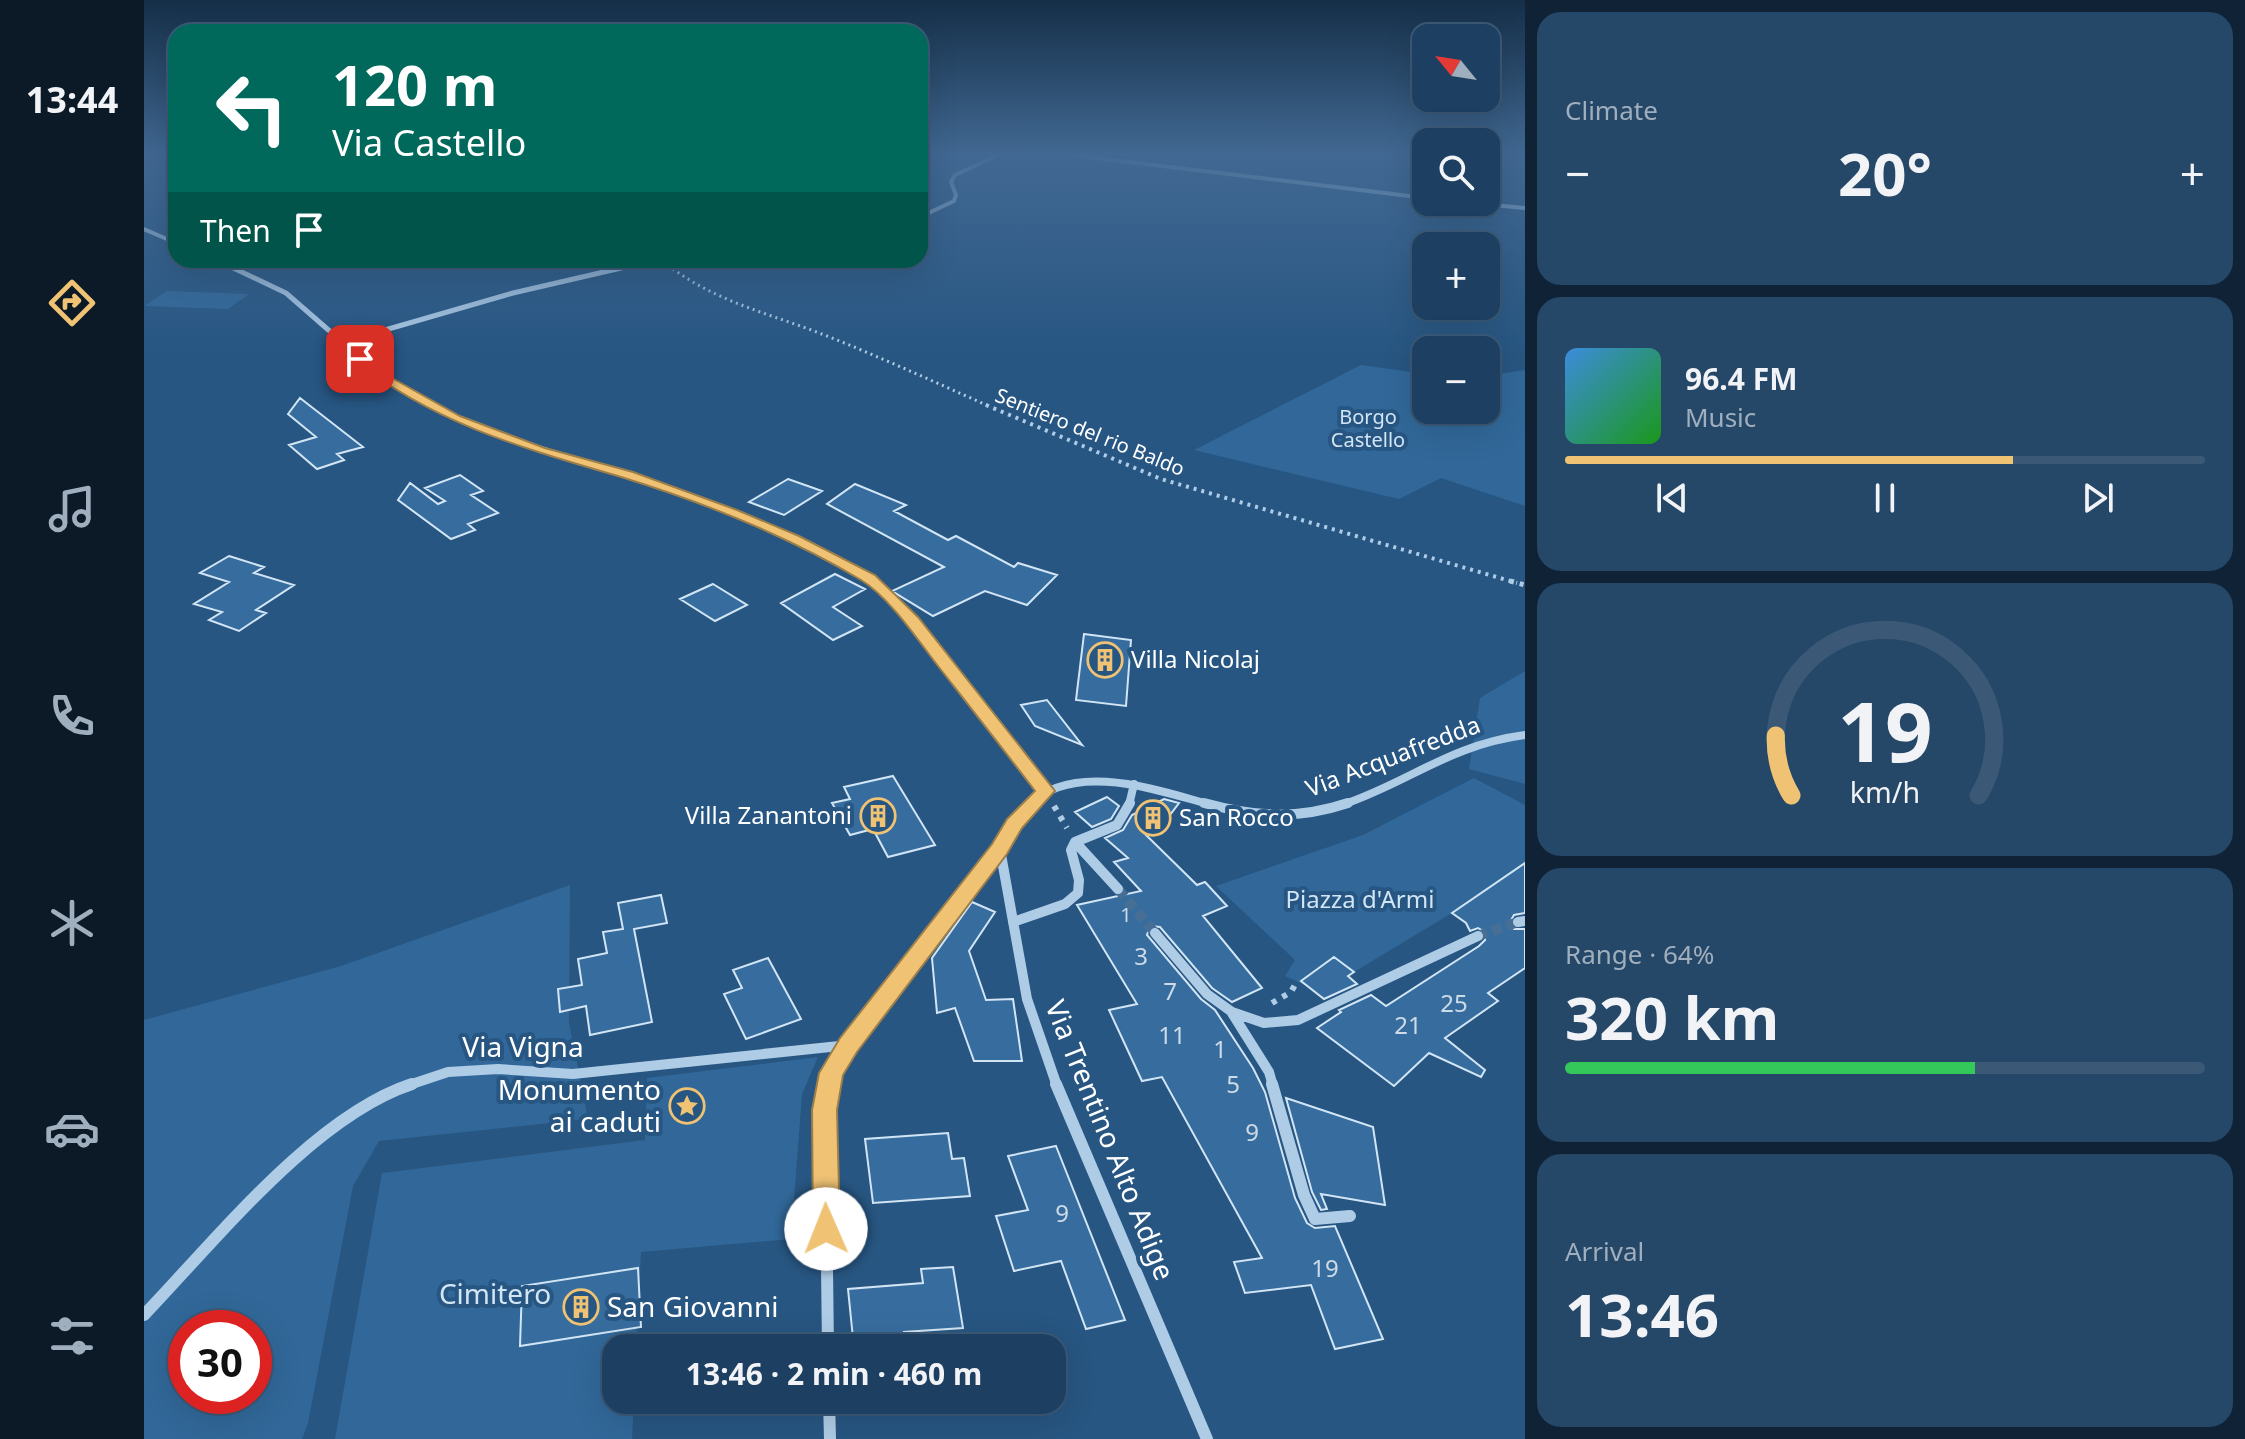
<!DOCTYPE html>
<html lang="en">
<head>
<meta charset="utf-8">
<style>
  body { margin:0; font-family:"Noto Sans",sans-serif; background:#254768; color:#f1f3f6; height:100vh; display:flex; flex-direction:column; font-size:30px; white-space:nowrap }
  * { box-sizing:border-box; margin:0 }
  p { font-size:26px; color:#a0afbe }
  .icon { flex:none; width:44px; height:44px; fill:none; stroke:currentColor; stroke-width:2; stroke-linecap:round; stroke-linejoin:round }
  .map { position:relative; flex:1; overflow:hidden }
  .side { display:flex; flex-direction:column; gap:12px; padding:12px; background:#102336; width:720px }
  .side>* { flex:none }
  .guide { position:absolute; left:24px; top:24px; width:760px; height:244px; border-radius:24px; box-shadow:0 8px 32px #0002,0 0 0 2px #3b5977; background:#00695c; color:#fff; overflow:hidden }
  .needle { width:52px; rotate:300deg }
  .buttons { position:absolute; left:1268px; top:24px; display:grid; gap:16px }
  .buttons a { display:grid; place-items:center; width:88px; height:88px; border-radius:16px; background:#1d4062; box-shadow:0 8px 32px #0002,0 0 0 2px #3b5977; font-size:40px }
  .speed { position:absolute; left:24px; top:1310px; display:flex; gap:16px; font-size:40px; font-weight:700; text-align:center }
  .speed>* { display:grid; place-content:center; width:104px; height:104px; border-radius:50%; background:#1d4062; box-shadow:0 8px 32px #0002,0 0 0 2px #3b5977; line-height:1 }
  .speed .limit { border:12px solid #d22; background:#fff; color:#111 }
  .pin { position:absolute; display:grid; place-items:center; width:68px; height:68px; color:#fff; margin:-34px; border-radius:16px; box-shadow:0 4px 12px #0006 }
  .me { position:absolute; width:88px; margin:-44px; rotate:359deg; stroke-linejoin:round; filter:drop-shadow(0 0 6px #0008) }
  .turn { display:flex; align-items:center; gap:28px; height:168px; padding:0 32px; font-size:36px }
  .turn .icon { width:104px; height:104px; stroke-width:2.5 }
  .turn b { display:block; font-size:56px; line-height:68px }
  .then { display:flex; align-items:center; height:76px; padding:0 32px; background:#0003; gap:16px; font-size:30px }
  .big { font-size:60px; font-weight:700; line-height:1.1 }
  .side .widget { flex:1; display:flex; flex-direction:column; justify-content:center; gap:12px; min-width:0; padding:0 28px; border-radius:24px; background:#254768 }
  .side .dial { align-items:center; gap:0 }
  .dial svg { height:208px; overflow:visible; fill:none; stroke:#3b5977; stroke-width:7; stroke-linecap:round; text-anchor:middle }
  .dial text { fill:#f1f3f6; stroke:none }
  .song { display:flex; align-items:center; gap:24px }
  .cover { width:96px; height:96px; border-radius:12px; background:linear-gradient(135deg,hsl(210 70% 55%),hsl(120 70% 35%)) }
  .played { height:8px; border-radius:4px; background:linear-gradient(90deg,#efc274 70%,#3b5977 70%) }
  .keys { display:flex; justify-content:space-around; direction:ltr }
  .heat { display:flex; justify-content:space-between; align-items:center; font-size:44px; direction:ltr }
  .charge { height:12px; border-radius:6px; background:linear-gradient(90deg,#34c759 64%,#3b5977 0) }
  .trip { position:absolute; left:458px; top:1334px; width:464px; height:80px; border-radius:24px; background:#1d4062; box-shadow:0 8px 32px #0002,0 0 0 2px #3b5977; font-weight:700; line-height:80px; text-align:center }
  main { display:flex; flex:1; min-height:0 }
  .dock { display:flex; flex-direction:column; width:144px; justify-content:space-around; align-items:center; background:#0c1a27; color:#a0afbe }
  .dock .icon { width:56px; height:56px }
  .dock .selected { color:#efc274 }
  .dock b { font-size:36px; color:#f1f3f6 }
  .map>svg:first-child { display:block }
  .green { fill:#316899; fill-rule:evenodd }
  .building { fill:#376d9e; stroke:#d2e5f5; stroke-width:2 }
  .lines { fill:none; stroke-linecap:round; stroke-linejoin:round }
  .minor-tunnel { stroke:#476f95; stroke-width:10; stroke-dasharray:10 5; stroke-linecap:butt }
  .path-far4 { stroke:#afcce6; stroke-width:2; stroke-dasharray:2 3; stroke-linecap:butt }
  .path-far3 { stroke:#afcce6; stroke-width:3; stroke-dasharray:2 4; stroke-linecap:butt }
  .path-far2 { stroke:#afcce6; stroke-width:4; stroke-dasharray:3 5; stroke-linecap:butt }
  .path-far1 { stroke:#afcce6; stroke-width:5; stroke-dasharray:4 6; stroke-linecap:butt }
  .path { stroke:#afcce6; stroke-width:6; stroke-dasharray:5 7; stroke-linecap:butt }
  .minor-far5 { stroke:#afcce6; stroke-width:4 }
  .minor-far4 { stroke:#afcce6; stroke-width:5 }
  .minor-far3 { stroke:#afcce6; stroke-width:6 }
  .minor-far2 { stroke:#afcce6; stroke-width:8 }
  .minor-far1 { stroke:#afcce6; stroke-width:10 }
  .minor { stroke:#afcce6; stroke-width:12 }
  .route { fill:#efc274; stroke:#9b7e4b; stroke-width:2 }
  .labels { text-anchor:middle; stroke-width:8; stroke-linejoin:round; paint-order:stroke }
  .far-park-label { font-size:20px; fill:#d2e5f5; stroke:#275682 }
  .far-street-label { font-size:20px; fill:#fff; stroke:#275682 }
  .number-label { font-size:20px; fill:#cddae7 }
  .poi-label { font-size:24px; fill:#fff; stroke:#275682; text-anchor:start }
  .street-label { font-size:24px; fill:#fff; stroke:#275682 }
  .park-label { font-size:24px; fill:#d2e5f5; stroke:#275682 }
  .near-number-label { font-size:24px; fill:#cddae7 }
  .near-street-label { font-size:28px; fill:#fff; stroke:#275682 }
  .near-poi-label { font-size:28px; fill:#fff; stroke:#275682; text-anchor:end }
  .near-park-label { font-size:28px; fill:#d2e5f5; stroke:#275682 }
</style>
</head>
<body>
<main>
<nav class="dock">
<b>13:44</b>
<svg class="icon selected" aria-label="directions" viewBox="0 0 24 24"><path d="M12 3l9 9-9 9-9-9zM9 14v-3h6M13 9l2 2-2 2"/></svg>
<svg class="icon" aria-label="music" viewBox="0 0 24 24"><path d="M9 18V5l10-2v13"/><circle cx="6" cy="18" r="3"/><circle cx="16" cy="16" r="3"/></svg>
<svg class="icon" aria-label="phone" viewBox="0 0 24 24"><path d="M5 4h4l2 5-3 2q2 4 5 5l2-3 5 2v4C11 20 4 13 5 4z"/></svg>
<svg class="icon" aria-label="climate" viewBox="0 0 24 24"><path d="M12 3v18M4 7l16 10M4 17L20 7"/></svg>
<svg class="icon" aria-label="car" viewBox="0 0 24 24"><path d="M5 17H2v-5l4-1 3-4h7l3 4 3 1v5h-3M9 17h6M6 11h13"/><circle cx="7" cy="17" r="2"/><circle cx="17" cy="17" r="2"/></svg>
<svg class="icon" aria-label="filters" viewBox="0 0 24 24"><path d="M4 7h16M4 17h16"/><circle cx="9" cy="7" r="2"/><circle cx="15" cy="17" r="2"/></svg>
</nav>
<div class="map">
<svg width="1381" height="1439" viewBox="0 0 1381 1439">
  <rect width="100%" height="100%" fill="#275682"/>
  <!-- green -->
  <path class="green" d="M23 291 105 294 84 309 0 306Z
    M1217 365 1282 374V410H1342V376L1381 370V506L1297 478 1255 499 1050 450Z
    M1381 671V784L1325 769 1336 698Z
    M1330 778 1381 805V863L1308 913 1210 972 1190 957 1169 972 1175 977 1163 986 1141 976 1151 960 1072 886 1219 835Z
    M426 885 425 1023 444 1119 235 1141 209 1186 164 1423 158 1439H0V1020L197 966ZM42 1328H110V1396H42Z
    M674 1057 658 1094 647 1239 497 1252 492 1348H472V1400H490L488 1439H191L238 1173 501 1140 503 1078Z"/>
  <!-- building -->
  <path class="building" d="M156 398 219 447 193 454 200 460 173 469 145 445 172 437 144 414Z
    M316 475 339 491 327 495 354 513 324 524 331 530 307 539 254 500 266 483 294 504 301 501 281 488Z
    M644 479 678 491 640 515 605 502Z
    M711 484 762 505 750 511 804 540 812 536 870 567 874 563 913 575 883 605 841 591 789 616 748 591 800 567 683 504Z
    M85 556 120 567 110 573 150 585 112 610 122 613 95 631 65 620 78 612 50 604 85 582 56 573Z
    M691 574 721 589 689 607 718 626 689 640 637 603Z
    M569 584 603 605 571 621 536 599Z
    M940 634 987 640 982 706 932 700Z
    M903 700 938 745 891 726 877 705Z
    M749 776 791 845 744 857 729 829 706 835 688 803 706 799 700 787Z
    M963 797 975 806 967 819 948 827 931 812Z
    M1020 799 1035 803 1016 828 1002 835 1053 885 1061 882 1083 906 1059 916 1118 988 1088 1002 1068 988 1016 927 1006 926 1003 935 1057 999 1071 1010 1109 1068 1121 1092 1151 1198 1163 1223 1171 1228 1191 1226 1239 1339 1191 1349 1167 1285 1101 1293 1090 1262 1118 1258 1018 1077 998 1081 965 1010 993 1004 933 905 997 891 970 862 984 858 961 838 979 830 988 815Z
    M1381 863V913L1370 915 1366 922 1370 929H1381V968L1344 993 1354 1001 1301 1038 1341 1070 1337 1077 1285 1053 1250 1086 1173 1028 1197 1012 1195 1010 1227 995 1242 1006 1335 946 1341 940V932L1334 928 1326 931 1322 923 1308 913Z
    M517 895 523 923 490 929 508 1022 446 1035 442 1006 416 1012 414 989 438 985 434 959 463 953 459 932 479 929 474 903Z
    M828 902 851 912 825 951 842 1000 869 999 878 1061H830L811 1008 793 1013 788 958Z
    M1190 957 1210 972 1204 976 1213 984 1180 999 1157 981Z
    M624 958 657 1019 602 1039 580 994 598 988 589 970Z
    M1142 1098 1229 1127 1241 1205 1177 1194 1183 1209 1177 1210 1168 1192Z
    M804 1133 808 1159 820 1158 826 1196 729 1203 721 1139Z
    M912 1146 981 1320 942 1329 917 1261 870 1271 852 1216 884 1210 864 1156Z
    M809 1267 819 1328 760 1332 762 1348H710L704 1289 779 1283 777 1269Z
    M494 1268 497 1327 376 1346 378 1286Z"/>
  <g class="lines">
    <!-- minor-tunnel -->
    <path class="minor-tunnel" d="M974 889 1011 933
      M1334 936 1374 922"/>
    <!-- path-far4 -->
    <path class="path-far4" d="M523 264 527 267"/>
    <!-- path-far3 -->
    <path class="path-far3" d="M524 265C567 299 619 312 670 331 730 354 788 381 847 407"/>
    <!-- path-far2 -->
    <path class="path-far2" d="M842 405 1017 479 1373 583"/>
    <!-- path-far1 -->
    <path class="path-far1" d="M1366 581 1381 585"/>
    <!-- path -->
    <path class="path" d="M910 806 923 828
      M1128 1003 1147 992 1153 981"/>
    <!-- minor-far5 -->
    <path class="minor-far5" d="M928 155 1282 198
      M1315 202 1381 208
      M776 217 810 201 812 195 807 182 811 175 854 155
      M0 229 32 243
      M72 260 87 267
      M481 267 511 260"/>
    <!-- minor-far4 -->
    <path class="minor-far4" d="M83 265 142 293 243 381 289 407
      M196 343 369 293 490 265"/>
    <!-- minor-far3 -->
    <path class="minor-far3" d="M286 405C350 440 417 453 486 476 547 496 609 518 666 548 686 558 714 567 730 583"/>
    <!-- minor-far2 -->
    <path class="minor-far2" d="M728 581 768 620 902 791
      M885 805C931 760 1015 791 1068 805
      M985 805 990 784
      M1198 805C1266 782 1305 745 1381 735"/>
    <!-- minor-far1 -->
    <path class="minor-far1" d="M1060 803C1111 817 1153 820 1204 803
      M931 842 974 889
      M856 849 883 999 913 1086
      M869 922 921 904 934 893 935 880 927 850 931 842 973 825 986 803
      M1374 922 1381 921
      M1011 933 1063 994 1088 1012 1120 1023 1154 1020 1334 936
      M1088 1013 1125 1072 1129 1086
      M262 1086 304 1072 354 1069 429 1074 705 1045
      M685 1086 687 1073 705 1045 856 849 887 803"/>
    <!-- minor -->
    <path class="minor" d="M912 1084 1063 1439
      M1128 1084 1160 1195 1171 1219 1206 1216
      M0 1315C71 1241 170 1116 268 1084
      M684 1348 681 1110 685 1084
      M685 1400 686 1439"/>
  </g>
  <!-- sky -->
  <linearGradient id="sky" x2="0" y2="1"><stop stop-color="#152f48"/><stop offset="0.43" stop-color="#416892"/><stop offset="1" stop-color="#416892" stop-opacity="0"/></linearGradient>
  <rect width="1381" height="357" fill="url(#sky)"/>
  <!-- route -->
  <path class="route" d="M212 356H220L248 378 316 416 401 448 489 472 593 510 655 536 731 575 774 617 911 791 878 828 863 854 713 1052 699 1075 693 1110 696 1229 692 1238 682 1242 673 1238 669 1229 668 1110 675 1073 696 1038 848 844 863 819 891 791C859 749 826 707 794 666 773 639 746 598 717 580 644 536 558 502 477 477 382 449 290 424 212 361Z"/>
  <!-- icons -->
  <defs>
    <symbol id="building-ring" viewBox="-11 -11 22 22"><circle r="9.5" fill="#275682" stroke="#efc274" stroke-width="1.5"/><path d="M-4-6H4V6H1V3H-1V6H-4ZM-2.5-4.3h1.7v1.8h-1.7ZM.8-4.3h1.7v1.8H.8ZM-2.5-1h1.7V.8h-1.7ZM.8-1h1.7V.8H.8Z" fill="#efc274"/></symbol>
    <symbol id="sight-ring" viewBox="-11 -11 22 22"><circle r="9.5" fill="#275682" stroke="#efc274" stroke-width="1.5"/><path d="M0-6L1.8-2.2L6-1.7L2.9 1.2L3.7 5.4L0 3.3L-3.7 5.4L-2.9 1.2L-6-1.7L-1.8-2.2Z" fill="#efc274"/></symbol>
  </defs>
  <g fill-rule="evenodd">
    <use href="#building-ring" x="941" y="640" width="40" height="40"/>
    <use href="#building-ring" x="714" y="796" width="40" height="40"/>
    <use href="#building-ring" x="989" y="798" width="40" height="40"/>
    <use href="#sight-ring" x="523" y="1086" width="40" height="40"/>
    <use href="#building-ring" x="417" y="1287" width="40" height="40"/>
  </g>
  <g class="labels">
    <!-- far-park labels -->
    <g class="far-park-label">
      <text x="1224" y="424">Borgo<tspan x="1224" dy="23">Castello</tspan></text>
    </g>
    <!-- far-street labels -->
    <g class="far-street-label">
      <text transform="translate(946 432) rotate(22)" y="7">Sentiero del rio Baldo</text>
    </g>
    <!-- number labels -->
    <g class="number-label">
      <text x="982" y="922">1</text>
    </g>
    <!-- poi labels -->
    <g class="poi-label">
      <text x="987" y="668">Villa Nicolaj</text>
      <text x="708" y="824" text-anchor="end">Villa Zanantoni</text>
      <text x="1035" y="826">San Rocco</text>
    </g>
    <!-- street labels -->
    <g class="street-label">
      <text transform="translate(1249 757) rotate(-21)" y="8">Via Acquafredda</text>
    </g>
    <!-- park labels -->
    <g class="park-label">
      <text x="1216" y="908">Piazza d'Armi</text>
    </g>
    <!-- near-number labels -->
    <g class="near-number-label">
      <text x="997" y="965">3</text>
      <text x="1026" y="1000">7</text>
      <text x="1310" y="1012">25</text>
      <text x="1264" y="1034">21</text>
      <text x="1028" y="1044">11</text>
      <text x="1076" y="1058">1</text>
      <text x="1089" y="1093">5</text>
      <text x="1108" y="1141">9</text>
      <text x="918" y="1222">9</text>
      <text x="1181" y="1277">19</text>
    </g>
    <!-- near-street labels -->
    <g class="near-street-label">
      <text x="379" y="1057">Via Vigna</text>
      <text transform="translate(966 1140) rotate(68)" y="10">Via Trentino Alto Adige</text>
    </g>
    <!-- near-poi labels -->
    <g class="near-poi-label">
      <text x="517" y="1100">Monumento<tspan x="517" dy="32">ai caduti</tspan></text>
      <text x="463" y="1317" text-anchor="start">San Giovanni</text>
    </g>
    <!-- near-park labels -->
    <g class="near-park-label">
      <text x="351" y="1304">Cimitero</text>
    </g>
  </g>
</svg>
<div class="buttons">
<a><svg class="needle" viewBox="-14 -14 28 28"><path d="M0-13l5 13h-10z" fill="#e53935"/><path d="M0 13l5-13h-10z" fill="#a0afbe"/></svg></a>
<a><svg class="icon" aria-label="search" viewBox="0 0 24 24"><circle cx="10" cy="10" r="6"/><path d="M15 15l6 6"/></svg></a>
<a>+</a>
<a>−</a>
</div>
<div class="speed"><div class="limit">30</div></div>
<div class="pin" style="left:216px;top:359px;background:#d93025"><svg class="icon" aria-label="arrive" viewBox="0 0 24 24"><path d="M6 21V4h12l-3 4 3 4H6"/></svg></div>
<svg class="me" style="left:682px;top:1229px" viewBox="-20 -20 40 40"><circle r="19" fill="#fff"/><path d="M0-13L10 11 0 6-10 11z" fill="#efc274"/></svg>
<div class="trip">13:46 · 2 min · 460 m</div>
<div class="guide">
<div class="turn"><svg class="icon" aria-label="left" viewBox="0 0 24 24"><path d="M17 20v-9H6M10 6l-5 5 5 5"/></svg><div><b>120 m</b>Via Castello</div></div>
<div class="then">Then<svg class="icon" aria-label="arrive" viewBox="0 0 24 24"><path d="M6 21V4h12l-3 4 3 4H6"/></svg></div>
</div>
</div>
<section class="side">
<div class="widget"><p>Climate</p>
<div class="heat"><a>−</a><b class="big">20°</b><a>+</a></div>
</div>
<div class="widget">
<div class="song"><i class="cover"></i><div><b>96.4 FM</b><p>Music</p></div></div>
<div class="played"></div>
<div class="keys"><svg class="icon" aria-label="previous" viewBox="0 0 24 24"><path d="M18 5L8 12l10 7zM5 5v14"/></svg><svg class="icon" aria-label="pause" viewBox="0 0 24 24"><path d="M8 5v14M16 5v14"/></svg><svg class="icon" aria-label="next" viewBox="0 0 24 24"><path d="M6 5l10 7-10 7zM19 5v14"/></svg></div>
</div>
<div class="widget dial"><svg viewBox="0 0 100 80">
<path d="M14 69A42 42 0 1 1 86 69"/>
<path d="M14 69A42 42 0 0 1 8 46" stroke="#efc274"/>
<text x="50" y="56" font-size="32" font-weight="700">19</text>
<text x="50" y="72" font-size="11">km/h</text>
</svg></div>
<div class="widget"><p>Range · 64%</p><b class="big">320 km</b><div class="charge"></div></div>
<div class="widget"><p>Arrival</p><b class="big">13:46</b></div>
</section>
</main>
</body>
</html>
